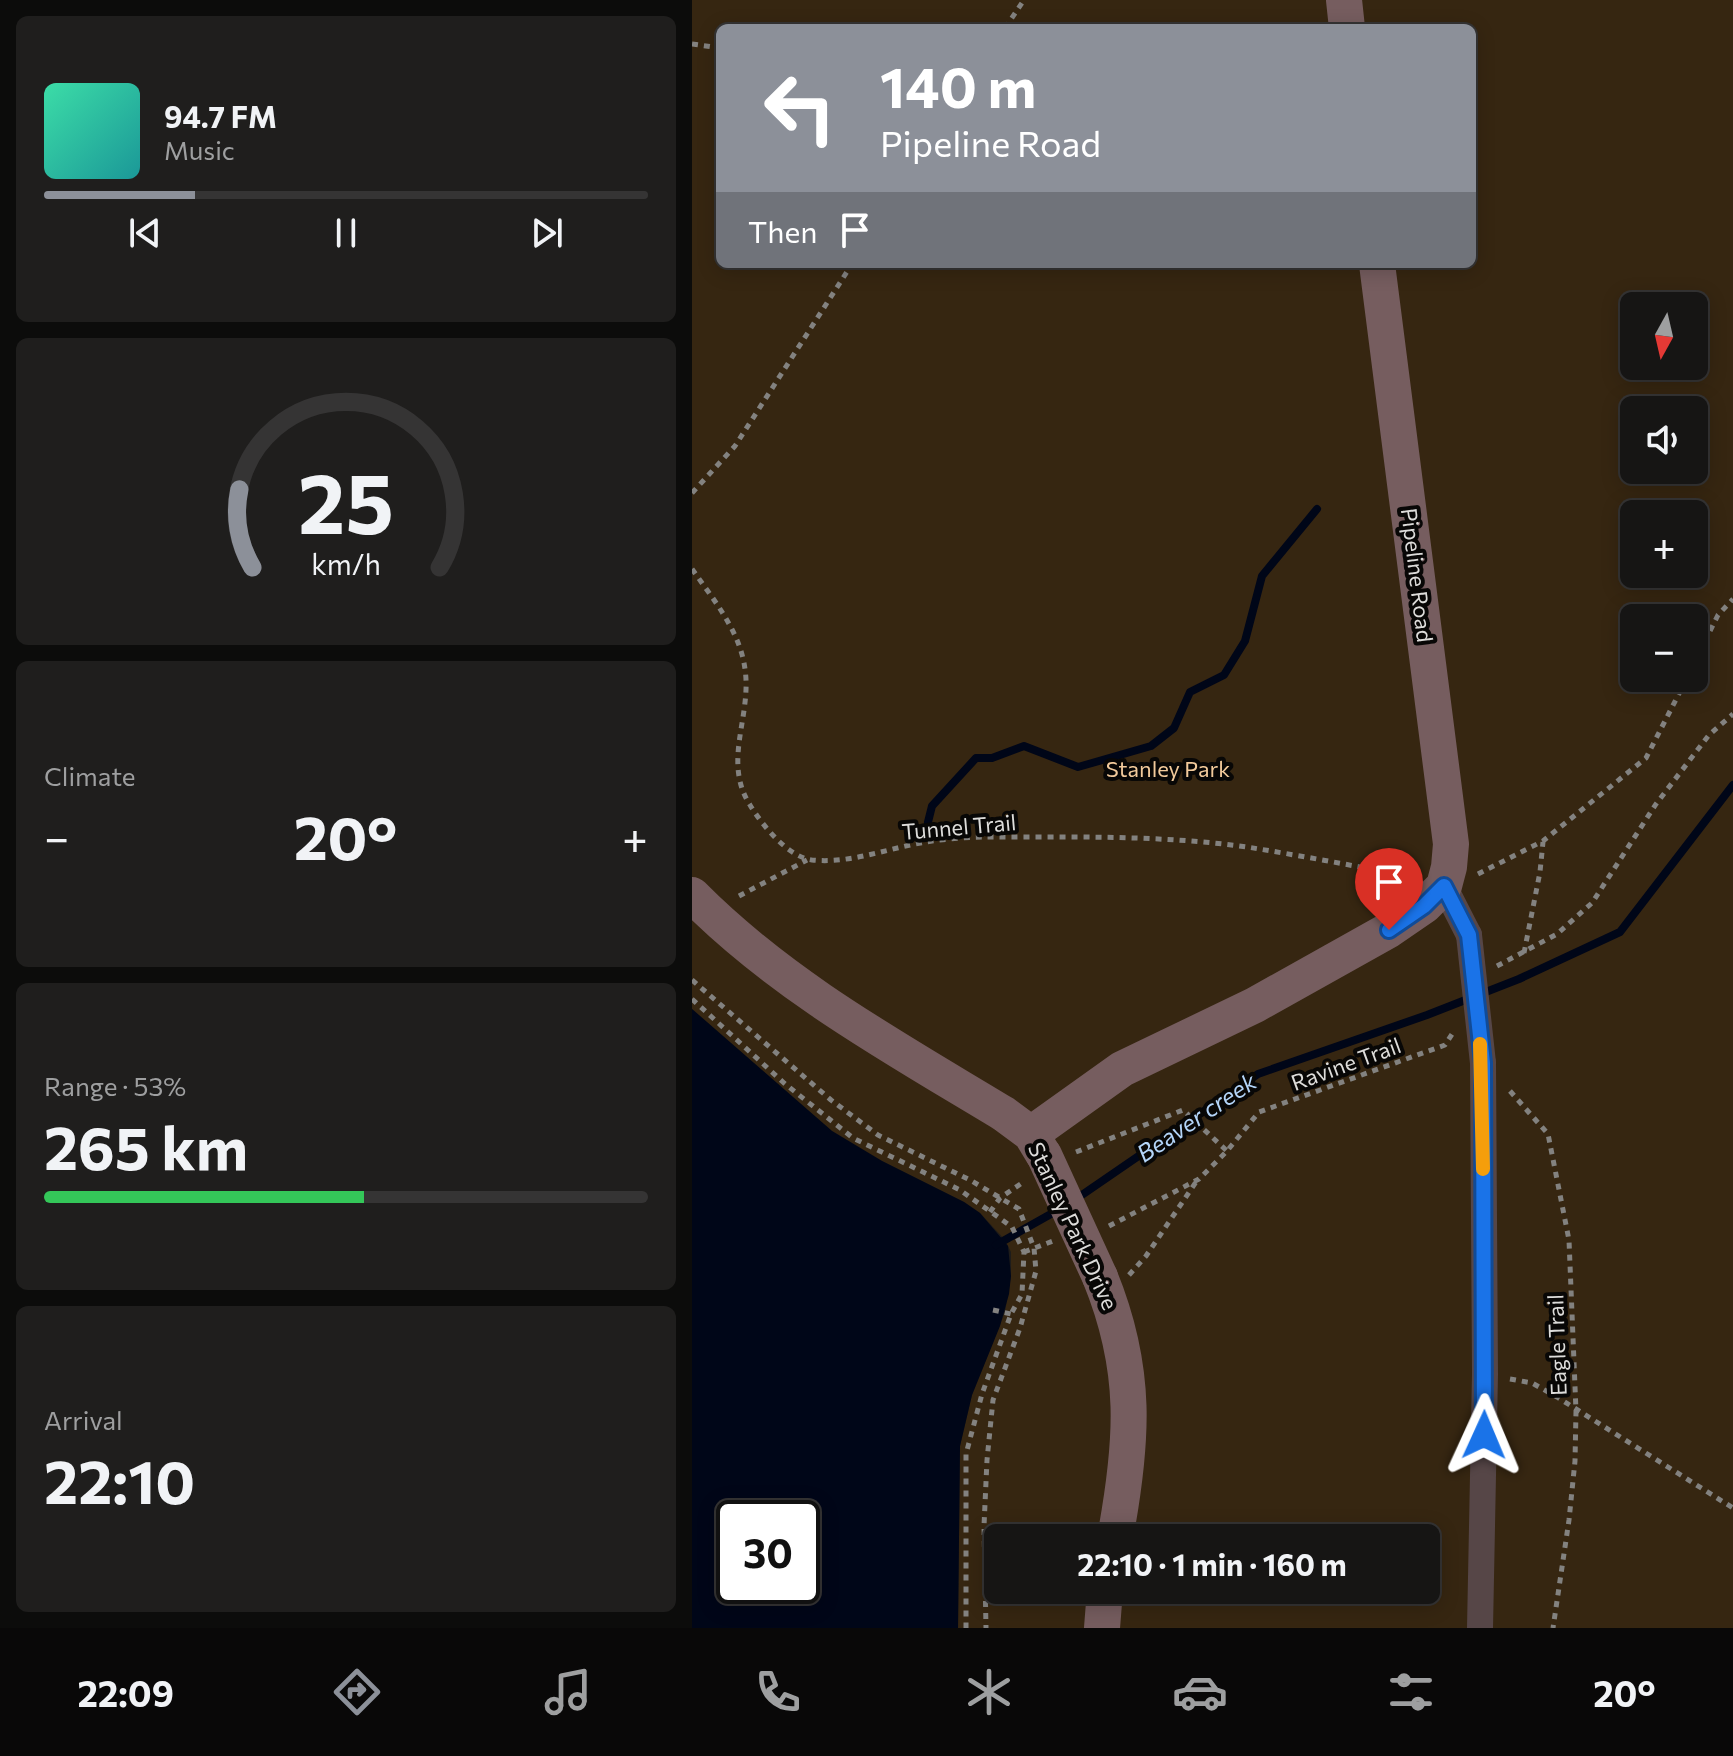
<!DOCTYPE html>
<html lang="en">
<head>
<meta charset="utf-8">
<style>
  body { margin:0; font-family:Commissioner,sans-serif; background:#1f1e1d; color:#f1f3f6; height:100vh; display:flex; flex-direction:column; font-size:30px; white-space:nowrap }
  * { box-sizing:border-box; margin:0 }
  p { font-size:26px; color:#9e9fa0 }
  .icon { flex:none; width:44px; height:44px; fill:none; stroke:currentColor; stroke-width:2; stroke-linecap:round; stroke-linejoin:round }
  .map { position:relative; flex:1; overflow:hidden }
  .details { display:flex; flex-direction:column; gap:16px; padding:16px; background:#0c0c0b; width:692px }
  .details>* { flex:none }
  .top-card { position:absolute; left:24px; top:24px; width:760px; height:244px; border-radius:12px; box-shadow:0 4px 20px #0003,0 0 0 2px #353434; background:#8c9099; color:#fff; overflow:hidden }
  .needle { width:52px; rotate:188deg }
  .fabs { position:absolute; left:928px; top:292px; display:grid; gap:16px }
  .fabs a { display:grid; place-items:center; width:88px; height:88px; border-radius:12px; background:#161514; box-shadow:0 4px 20px #0003,0 0 0 2px #353434; font-size:40px }
  .speed { position:absolute; left:24px; top:1500px; display:flex; gap:16px; font-size:40px; font-weight:700; text-align:center }
  .speed>* { display:grid; place-content:center; width:104px; height:104px; border-radius:50%; background:#161514; box-shadow:0 4px 20px #0003,0 0 0 2px #353434; line-height:1 }
  .speed .limit { border:4px solid #111; border-radius:12px; background:#fff; color:#111 }
  .pin { position:absolute; display:grid; place-items:center; width:68px; height:68px; color:#fff; margin:-82px -34px; border-radius:50% 50% 50% 0; rotate:-45deg; box-shadow:0 0 8px #0007 }
  .pin .icon { rotate:45deg }
  .me { position:absolute; width:88px; margin:-44px; rotate:1deg; stroke-linejoin:round; filter:drop-shadow(0 0 6px #0008) }
  .turn { display:flex; align-items:center; gap:28px; height:168px; padding:0 32px; font-size:36px }
  .turn .icon { width:104px; height:104px; stroke-width:2.5 }
  .turn b { display:block; font-size:56px; line-height:68px }
  .then { display:flex; align-items:center; height:76px; padding:0 32px; background:#0003; gap:16px; font-size:30px }
  .big { font-size:60px; font-weight:700; line-height:1.1 }
  .details .card { flex:1; display:flex; flex-direction:column; justify-content:center; gap:12px; min-width:0; padding:0 28px; border-radius:12px; background:#1f1e1d }
  .details .dial { align-items:center; gap:0 }
  .dial svg { height:208px; overflow:visible; fill:none; stroke:#353434; stroke-width:7; stroke-linecap:round; text-anchor:middle }
  .dial text { fill:#f1f3f6; stroke:none }
  .song { display:flex; align-items:center; gap:24px }
  .cover { width:96px; height:96px; border-radius:12px; background:linear-gradient(135deg,hsl(160 70% 55%),hsl(180 70% 35%)) }
  .played { height:8px; border-radius:4px; background:linear-gradient(90deg,#8c9099 25%,#353434 25%) }
  .keys { display:flex; justify-content:space-around; direction:ltr }
  .heat { display:flex; justify-content:space-between; align-items:center; font-size:44px; direction:ltr }
  .charge { height:12px; border-radius:6px; background:linear-gradient(90deg,#34c759 53%,#353434 0) }
  .trip { position:absolute; left:292px; top:1524px; width:456px; height:80px; border-radius:12px; background:#161514; box-shadow:0 4px 20px #0003,0 0 0 2px #353434; font-weight:700; line-height:80px; text-align:center }
  .dock { display:flex; height:128px; justify-content:space-around; align-items:center; background:#090808; color:#9e9fa0 }
  .dock .icon { width:56px; height:56px }
  .dock .selected { color:#8c9099 }
  .dock b { font-size:36px; color:#f1f3f6 }
  main { display:flex; flex:1; min-height:0 }
  .map>svg:first-child { display:block }
  .green { fill:#362611; fill-rule:evenodd }
  .water { fill:#000618; fill-rule:evenodd }
  .lines { fill:none; stroke-linecap:round; stroke-linejoin:round }
  .stream { stroke:#000618; stroke-width:8 }
  .path { stroke:#838280; stroke-width:5; stroke-dasharray:6 6; stroke-linecap:butt }
  .street { stroke:#564647; stroke-width:26 }
  .secondary { stroke:#765d5f; stroke-width:36 }
  .street-bridge { stroke:#564647; stroke-width:26 }
  .secondary-bridge { stroke:#765d5f; stroke-width:36 }
  .route-casing { stroke:#114b97; stroke-width:20 }
  .route { stroke:#1a73e8; stroke-width:14 }
  .slow { stroke:#f59e0b; stroke-width:14 }
  .labels { text-anchor:middle; stroke-width:8; stroke-linejoin:round; paint-order:stroke }
  .street-label { font-size:22px; fill:#dddcda; stroke:#080706 }
  .park-label { font-size:22px; fill:#f2ca9b; stroke:#080706 }
  .water-label { font-size:24px; font-style:italic; fill:#b3d4f8; stroke:#080706 }
</style>
</head>
<body>
<main>
<section class="details">
<div class="card">
<div class="song"><i class="cover"></i><div><b>94.7 FM</b><p>Music</p></div></div>
<div class="played"></div>
<div class="keys"><svg class="icon" aria-label="previous" viewBox="0 0 24 24"><path d="M18 5L8 12l10 7zM5 5v14"/></svg><svg class="icon" aria-label="pause" viewBox="0 0 24 24"><path d="M8 5v14M16 5v14"/></svg><svg class="icon" aria-label="next" viewBox="0 0 24 24"><path d="M6 5l10 7-10 7zM19 5v14"/></svg></div>
</div>
<div class="card dial"><svg viewBox="0 0 100 80">
<path d="M14 69A42 42 0 1 1 86 69"/>
<path d="M14 69A42 42 0 0 1 9 39" stroke="#8c9099"/>
<text x="50" y="56" font-size="32" font-weight="700">25</text>
<text x="50" y="72" font-size="11">km/h</text>
</svg></div>
<div class="card"><p>Climate</p>
<div class="heat"><a>−</a><b class="big">20°</b><a>+</a></div>
</div>
<div class="card"><p>Range · 53%</p><b class="big">265 km</b><div class="charge"></div></div>
<div class="card"><p>Arrival</p><b class="big">22:10</b></div>
</section>
<div class="map">
<svg width="1041" height="1628" viewBox="0 0 1041 1628">
  <rect width="100%" height="100%" fill="#1e1c1a"/>
  <!-- green -->
  <path class="green" d="M0 0H1041V1628H266L268 1446 280 1395 313 1312 319 1276V1252L313 1240 288 1213 272 1202 190 1161 140 1131 0 1009ZM28 28H780V264H28ZM942 306H1002V366H942ZM942 410H1002V470H942ZM942 514H1002V574H942ZM942 618H1002V678H942ZM306 1538H734V1590H306Z"/>
  <!-- water -->
  <path class="water" d="M0 1009 140 1131 190 1161 272 1202 288 1213 316 1246 319 1276 317 1294 308 1326 280 1395 268 1446 266 1628H0ZM42 1518H110V1586H42Z"/>
  <g class="lines">
    <!-- stream -->
    <path class="stream" d="M236 822 240 806 284 758H300L332 746 386 767 459 746 482 728 498 692 532 675 553 641 570 576 625 509
      M384 1199 566 1074 735 1015 827 979 928 932 1041 785
      M304 1245 366 1210"/>
    <!-- path -->
    <path class="path" d="M313 28 332 0
      M0 44 28 48
      M0 493 43 446 160 264
      M0 569C21 599 48 631 53 669 60 717 30 761 58 805 70 825 96 857 120 860 159 864 196 848 234 842 253 839 275 837 294 837 380 837 469 835 555 847 592 853 631 860 668 867 684 871 699 877 715 879
      M1002 663 1026 615 1041 599
      M786 874 851 841 954 758 995 678
      M47 896 115 860
      M832 953 848 872 851 842
      M805 966 865 934 900 903 964 804 1017 735 1041 714
      M0 980 139 1100 186 1135 278 1180 327 1209 342 1248 344 1271 328 1328 301 1400 295 1460 292 1526 294 1628
      M0 999 92 1083 161 1138 268 1190 320 1227 332 1252 330 1294 319 1314 290 1394 274 1454V1628
      M818 1091 856 1134 877 1240 884 1411 883 1461 877 1520 861 1628
      M384 1152 491 1110 535 1151
      M298 1212 308 1198 330 1183
      M417 1226 507 1179 535 1151 567 1112 753 1045 762 1031
      M332 1252 361 1241
      M437 1275 454 1256 506 1179
      M301 1310 319 1314
      M818 1379 840 1383 865 1397 1041 1508"/>
    <!-- street -->
    <path class="street" d="M752 886 777 935
      M788 1628 793 1374 791 1063"/>
    <!-- secondary -->
    <path class="secondary" d="M652 0 655 28
      M0 895C90 986 203 1048 312 1114L339 1134 351 1154
      M339 1134 430 1069 563 1005 697 930 732 906 752 886 757 867 759 844 685 264
      M408 1277C446 1370 441 1441 423 1538
      M410 1628 413 1590"/>
    <!-- street-bridge -->
    <path class="street-bridge" d="M777 935 791 1063"/>
    <!-- secondary-bridge -->
    <path class="secondary-bridge" d="M352 1155 408 1277"/>
  </g>
  <g class="lines">
    <defs>
      <path id="route" d="M697 930 732 906 752 886 777 935 791 1063 792 1435"/>
    </defs>
    <!-- route casing -->
    <use href="#route" class="route-casing"/>
    <!-- route -->
    <use href="#route" class="route"/>
    <!-- slow -->
    <path class="slow" d="M788 1044 791 1169"/>
  </g>
  <g class="labels">
    <!-- street labels -->
    <g class="street-label">
      <text transform="translate(725 575) rotate(83)" y="8">Pipeline Road</text>
      <text transform="translate(267 827) rotate(-5)" y="8">Tunnel Trail</text>
      <text transform="translate(654 1064) rotate(-20)" y="8">Ravine Trail</text>
      <text transform="translate(381 1226) rotate(65)" y="8">Stanley Park Drive</text>
      <text transform="translate(865 1345) rotate(-92)" y="8">Eagle Trail</text>
    </g>
    <!-- park labels -->
    <g class="park-label">
      <text x="476" y="777">Stanley Park</text>
    </g>
    <!-- water labels -->
    <g class="water-label">
      <text transform="translate(505 1118) rotate(-34)" y="8">Beaver creek</text>
    </g>
  </g>
</svg>
<div class="fabs">
<a><svg class="needle" viewBox="-14 -14 28 28"><path d="M0-13l5 13h-10z" fill="#e53935"/><path d="M0 13l5-13h-10z" fill="#9e9fa0"/></svg></a>
<a><svg class="icon" aria-label="sound" viewBox="0 0 24 24"><path d="M4 9h4l5-4v14l-5-4H4zM17 9q2 3 0 6"/></svg></a>
<a>+</a>
<a>−</a>
</div>
<div class="speed"><div class="limit">30</div></div>
<div class="pin" style="left:697px;top:930px;background:#d93025"><svg class="icon" aria-label="arrive" viewBox="0 0 24 24"><path d="M6 21V4h12l-3 4 3 4H6"/></svg></div>
<svg class="me" style="left:792px;top:1435px" viewBox="-20 -20 40 40"><path d="M0-17L14 15 0 8-14 15z" fill="#1a73e8" stroke="#fff" stroke-width="4"/></svg>
<div class="trip">22:10 · 1 min · 160 m</div>
<div class="top-card">
<div class="turn"><svg class="icon" aria-label="left" viewBox="0 0 24 24"><path d="M17 20v-9H6M10 6l-5 5 5 5"/></svg><div><b>140 m</b>Pipeline Road</div></div>
<div class="then">Then<svg class="icon" aria-label="arrive" viewBox="0 0 24 24"><path d="M6 21V4h12l-3 4 3 4H6"/></svg></div>
</div>
</div>
</main>
<nav class="dock">
<b>22:09</b>
<svg class="icon selected" aria-label="directions" viewBox="0 0 24 24"><path d="M12 3l9 9-9 9-9-9zM9 14v-3h6M13 9l2 2-2 2"/></svg>
<svg class="icon" aria-label="music" viewBox="0 0 24 24"><path d="M9 18V5l10-2v13"/><circle cx="6" cy="18" r="3"/><circle cx="16" cy="16" r="3"/></svg>
<svg class="icon" aria-label="phone" viewBox="0 0 24 24"><path d="M5 4h4l2 5-3 2q2 4 5 5l2-3 5 2v4C11 20 4 13 5 4z"/></svg>
<svg class="icon" aria-label="climate" viewBox="0 0 24 24"><path d="M12 3v18M4 7l16 10M4 17L20 7"/></svg>
<svg class="icon" aria-label="car" viewBox="0 0 24 24"><path d="M5 17H2v-5l4-1 3-4h7l3 4 3 1v5h-3M9 17h6M6 11h13"/><circle cx="7" cy="17" r="2"/><circle cx="17" cy="17" r="2"/></svg>
<svg class="icon" aria-label="filters" viewBox="0 0 24 24"><path d="M4 7h16M4 17h16"/><circle cx="9" cy="7" r="2"/><circle cx="15" cy="17" r="2"/></svg>
<b>20°</b>
</nav>
</body>
</html>
